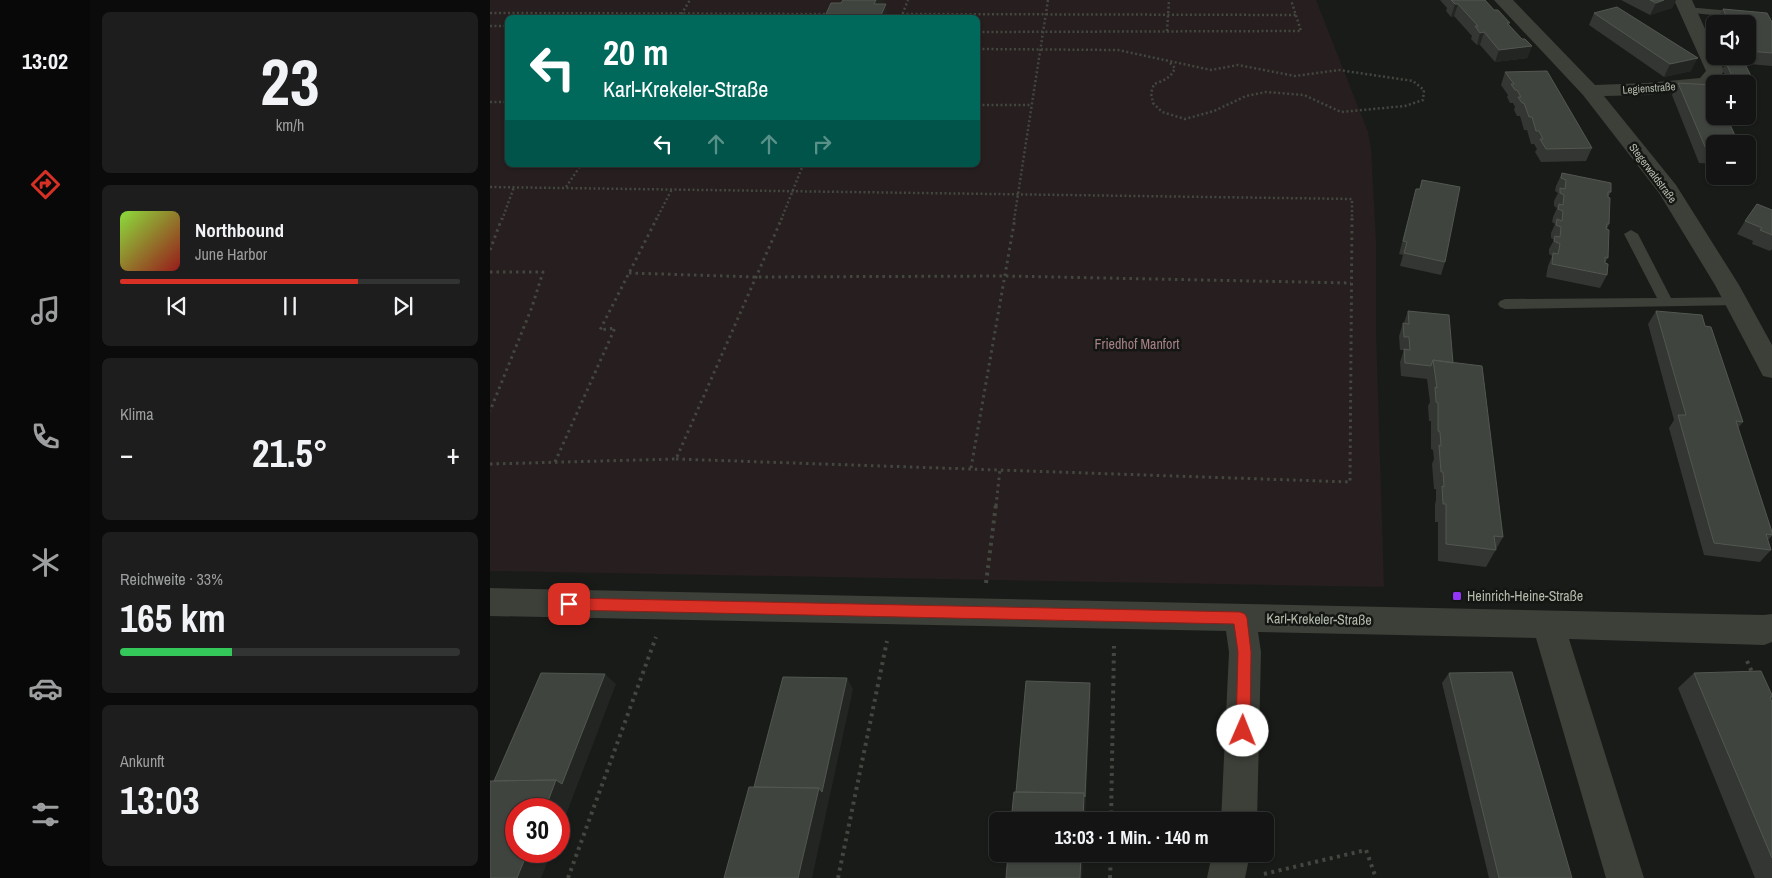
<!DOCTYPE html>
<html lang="de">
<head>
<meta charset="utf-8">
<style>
  body { margin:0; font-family:"Archivo Narrow",sans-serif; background:#1c1d1c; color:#f1f3f6; height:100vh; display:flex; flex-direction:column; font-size:19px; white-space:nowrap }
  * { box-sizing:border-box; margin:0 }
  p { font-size:16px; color:#9d9ea0 }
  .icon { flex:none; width:28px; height:28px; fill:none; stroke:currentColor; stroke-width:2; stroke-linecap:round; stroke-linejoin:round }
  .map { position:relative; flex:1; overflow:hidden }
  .sheet { display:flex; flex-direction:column; gap:12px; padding:12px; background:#0a0b0a; width:400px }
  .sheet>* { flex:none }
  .hud { position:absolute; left:15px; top:15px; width:475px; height:152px; border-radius:8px; box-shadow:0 1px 4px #0004,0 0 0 1px #323333; background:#00695c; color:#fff; overflow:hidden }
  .buttons { position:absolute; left:1216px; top:15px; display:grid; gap:10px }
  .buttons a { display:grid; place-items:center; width:50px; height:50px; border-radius:8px; background:#131413; box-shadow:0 1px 4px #0004,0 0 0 1px #323333; font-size:25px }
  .speed { position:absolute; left:15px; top:798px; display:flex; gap:10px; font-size:25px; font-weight:700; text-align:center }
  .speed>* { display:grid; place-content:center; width:65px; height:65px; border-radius:50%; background:#131413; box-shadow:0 1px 4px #0004,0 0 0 1px #323333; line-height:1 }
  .speed .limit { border:8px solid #d22; background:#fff; color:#111 }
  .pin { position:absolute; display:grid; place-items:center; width:42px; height:42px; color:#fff; margin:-21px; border-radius:10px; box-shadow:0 2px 8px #0006 }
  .me { position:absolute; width:55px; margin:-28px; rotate:1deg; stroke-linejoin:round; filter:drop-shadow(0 0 4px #0008) }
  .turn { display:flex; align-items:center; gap:18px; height:105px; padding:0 15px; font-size:22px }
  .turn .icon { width:65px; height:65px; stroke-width:2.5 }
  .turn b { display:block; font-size:35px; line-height:42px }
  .lanes { display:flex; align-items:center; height:48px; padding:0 15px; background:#0003; justify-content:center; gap:25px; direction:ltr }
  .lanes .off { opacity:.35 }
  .big { font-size:38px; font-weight:700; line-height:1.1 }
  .sheet .tile { flex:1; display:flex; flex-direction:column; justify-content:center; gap:8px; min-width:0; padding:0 18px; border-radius:8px; background:#1c1d1c }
  .sheet .dial { align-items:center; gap:0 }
  .dial b { font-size:65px; line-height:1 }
  .song { display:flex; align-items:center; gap:15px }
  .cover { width:60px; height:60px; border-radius:8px; background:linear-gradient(135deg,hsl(90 70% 55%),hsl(0 70% 35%)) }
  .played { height:5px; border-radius:2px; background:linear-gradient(90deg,#d93025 70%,#323333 70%) }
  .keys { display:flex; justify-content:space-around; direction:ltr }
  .heat { display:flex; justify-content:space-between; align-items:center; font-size:28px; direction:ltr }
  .charge { height:8px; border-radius:4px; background:linear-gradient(90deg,#34c759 33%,#323333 0) }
  .trip { position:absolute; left:499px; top:812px; width:285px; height:50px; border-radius:8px; background:#131413; box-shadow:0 1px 4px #0004,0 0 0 1px #323333; font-weight:700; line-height:50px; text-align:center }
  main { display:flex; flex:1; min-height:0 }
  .dock { display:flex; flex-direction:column; width:90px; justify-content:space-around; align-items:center; background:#080808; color:#9d9ea0 }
  .dock .icon { width:35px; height:35px }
  .dock .current { color:#d93025 }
  .dock b { font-size:22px; color:#f1f3f6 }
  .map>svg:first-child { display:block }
  .green { fill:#261e1f; fill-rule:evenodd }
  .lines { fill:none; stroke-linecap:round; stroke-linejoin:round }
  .path-far2 { stroke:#43473f; stroke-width:2.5; stroke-dasharray:2 2.5; stroke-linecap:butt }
  .path-far1 { stroke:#43473f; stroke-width:3; stroke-dasharray:2.5 4; stroke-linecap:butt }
  .path { stroke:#43473f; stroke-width:4; stroke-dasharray:3 4.5; stroke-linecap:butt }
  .service { fill:#3c4039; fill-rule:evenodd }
  .minor { fill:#3c4039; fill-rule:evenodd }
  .wall { fill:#333632 }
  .shaded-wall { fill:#232523 }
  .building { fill:#40443f; stroke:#525750 }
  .route { fill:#d93025; stroke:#8d1f18 }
  .poi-dot { fill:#9135f7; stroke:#141614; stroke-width:2 }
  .labels { text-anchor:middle; stroke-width:5; stroke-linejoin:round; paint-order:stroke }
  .far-street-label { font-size:11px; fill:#b3bbab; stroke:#141614 }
  .park-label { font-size:14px; fill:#a68186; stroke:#141614 }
  .poi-label { font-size:14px; fill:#b3bbab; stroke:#141614; text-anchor:start }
  .street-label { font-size:14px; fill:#b3bbab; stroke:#141614 }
</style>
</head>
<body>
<main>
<nav class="dock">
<b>13:02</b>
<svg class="icon current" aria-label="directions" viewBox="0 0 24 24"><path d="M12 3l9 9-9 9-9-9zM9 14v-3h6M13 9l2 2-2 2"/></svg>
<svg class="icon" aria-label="music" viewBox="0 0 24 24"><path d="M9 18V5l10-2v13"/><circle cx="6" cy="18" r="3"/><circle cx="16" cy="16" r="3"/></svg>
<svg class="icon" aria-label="phone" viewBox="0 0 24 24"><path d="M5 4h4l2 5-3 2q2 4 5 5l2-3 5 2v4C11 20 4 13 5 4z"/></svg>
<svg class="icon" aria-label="climate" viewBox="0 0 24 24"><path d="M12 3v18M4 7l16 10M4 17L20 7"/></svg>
<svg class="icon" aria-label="car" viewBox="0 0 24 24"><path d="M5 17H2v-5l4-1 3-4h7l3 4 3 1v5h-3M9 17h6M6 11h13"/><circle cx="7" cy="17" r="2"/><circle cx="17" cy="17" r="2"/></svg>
<svg class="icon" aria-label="filters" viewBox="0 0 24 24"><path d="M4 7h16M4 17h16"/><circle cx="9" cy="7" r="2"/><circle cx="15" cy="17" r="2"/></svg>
</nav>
<section class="sheet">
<div class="tile dial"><b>23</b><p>km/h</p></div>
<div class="tile">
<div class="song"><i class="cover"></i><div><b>Northbound</b><p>June Harbor</p></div></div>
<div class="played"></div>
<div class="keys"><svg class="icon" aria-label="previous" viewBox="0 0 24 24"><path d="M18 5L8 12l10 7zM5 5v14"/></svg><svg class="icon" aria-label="pause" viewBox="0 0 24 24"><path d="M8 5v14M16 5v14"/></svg><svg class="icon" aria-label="next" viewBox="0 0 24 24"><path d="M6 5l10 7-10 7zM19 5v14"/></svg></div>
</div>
<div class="tile"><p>Klima</p>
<div class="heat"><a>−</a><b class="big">21.5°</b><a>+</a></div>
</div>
<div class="tile"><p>Reichweite · 33%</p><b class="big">165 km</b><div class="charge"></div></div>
<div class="tile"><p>Ankunft</p><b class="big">13:03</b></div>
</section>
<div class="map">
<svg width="1282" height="878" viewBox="0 0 1282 878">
  <rect width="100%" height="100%" fill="#191b19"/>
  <!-- green -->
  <path class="green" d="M0 0H826L878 132 881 148 886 242V332L894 587 0 571ZM18 18H488V165H18Z"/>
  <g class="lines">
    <!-- path-far2 -->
    <path class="path-far2" d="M0 13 337 14
      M412 14 806 15
      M189 18 200 0
      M411 18 418 0
      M0 26H18
      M677 31 679 0
      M488 32 811 31 801 0
      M488 49 628 50 721 70 748 65 805 76 849 70 923 81 934 90 933 100 915 106 851 112 814 95 776 92 756 96 724 111 695 119 672 112 663 103 661 93 664 84C673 81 681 78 685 68L680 63
      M0 102H18
      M488 105H542
      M0 187 862 199V220
      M76 187 91 165
      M12 220 24 187
      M166 220 182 189
      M291 220 313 165
      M524 220 558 0"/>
    <!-- path-far1 -->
    <path class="path-far1" d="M0 250 12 218
      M0 272H53L42 307 0 411
      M139 273 266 277 515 276 861 283
      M186 459 860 482 862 218
      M65 462 125 328 110 330 167 218
      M0 464 186 459 292 218
      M481 468 525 218
      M506 506 510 469"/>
    <!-- path -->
    <path class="path" d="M496 583 506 504
      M1257 661 1263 674
      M621 821 624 646
      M774 874 876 850 886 878
      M78 878 166 637
      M348 878 397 641
      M620 878 621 854"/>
    <!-- service -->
    <path class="service" d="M1197 7 1252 12 1257 15 1252 18 1193 12V8Z
      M1141 230 1148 234 1181 298 1245 297 1250 299 1252 302 1250 305 1015 309 1010 307 1008 304 1010 301 1015 299 1167 298 1134 234Z"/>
    <!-- minor -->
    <path class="minor" d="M1004 0H1023L1105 85 1157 83 1210 78 1216 71 1184 0H1202L1225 51V56H1228L1234 71 1223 87 1157 95 1114 96 1186 185 1249 285 1282 345V378L1273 376 1225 285 1169 193 1093 95Z
      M0 588 1274 615 1282 614V642L1274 645 1079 639 1154 878H1116L1046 638 768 632 771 652 767 821H731L739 652 736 631 0 616Z
      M722 854H760L755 878H717Z"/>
  </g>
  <!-- wall -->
  <path class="wall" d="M353 0H394L392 4 398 16V18H337L336 14 351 3Z
    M950 0H995L1032 39 1042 46 1037 58 1005 62 990 45H987L981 39 982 36 964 16 961 17 956 11 957 8Z
    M1131 0H1186L1182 8 1160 15Z
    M1233 9 1282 22V66L1247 63 1243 56H1258V24H1227L1226 22Z
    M1104 13 1201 71 1174 77 1099 25Z
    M1236 63 1266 86 1263 93 1258 92V84H1239L1232 69Z
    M1015 72 1102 148 1096 161 1051 162 1045 152 1047 149 1044 144H1041L1037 130H1034L1030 116H1027L1024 110 1025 107 1023 103H1020L1017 97 1018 95 1011 85Z
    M1188 83 1225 144V164L1209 163 1182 95Z
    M1072 173 1121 192 1118 197 1119 224 1117 230 1118 258 1115 263 1117 275 1110 288 1056 277 1058 266 1062 256 1059 254V249L1064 240 1061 238V233L1065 224 1062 222 1063 217 1067 208 1064 206V201L1068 193 1065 191 1066 186Z
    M926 189 955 262 951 275 910 266 913 255 909 254Z
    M1282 210V249L1280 251 1262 244 1263 241 1247 234 1255 221Z
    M918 311 963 363 1013 537 996 567 948 561V522H945V504L946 500V489H944L942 464 944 459 943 450 941 449V421H939L938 406 940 402 937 379 911 376 910 362 914 350H910L909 336 913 323H914Z
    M1166 311 1215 326 1253 422 1248 428 1282 532V536L1278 540 1281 550 1270 562 1214 555 1179 428 1184 420 1158 324Z
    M959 673 1082 878H999L952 683Z
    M1204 673 1282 695V698L1281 699 1282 702V878H1265L1188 688Z"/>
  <!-- shaded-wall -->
  <path class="shaded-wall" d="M386 0H394L388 15 384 4Z
    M1174 0H1186L1182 8 1160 15 1166 3Z
    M396 4 398 16V18H392L391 15Z
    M965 4H968L964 16 961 17Z
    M994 32 990 45H987L990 33Z
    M1042 46 1037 58 1005 62 1009 50Z
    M1208 58 1201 71 1174 77 1180 64Z
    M115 674 126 684 69 833V809H55L66 780Z
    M357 678 363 689 322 878H308L329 788Z
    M600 683 601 693 595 821H593Z
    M38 851H62L51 878H27Z
    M591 854H593L592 878H590Z"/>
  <!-- building -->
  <path class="building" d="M353 0H386L384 4H396L391 15 336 14 341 3H351Z
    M961 0H995L1004 10H1008L1020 23H1017L1032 39H1035L1042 46 1009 50 994 32 990 33 985 26H988L968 4H965Z
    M1160 0H1174L1166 3Z
    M1127 7 1208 58 1180 64 1104 13Z
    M1233 9 1277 13 1282 22V53L1258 51V24H1240Z
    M1236 63 1255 64 1266 86H1258V84H1246Z
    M1057 71 1102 148 1056 149 1050 139H1053L1049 131H1046L1042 117H1039L1034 103H1032L1028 97H1031L1027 90H1025L1021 84H1024L1015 72Z
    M1188 83 1222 85 1225 92V116H1236L1249 144H1225V150L1216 149Z
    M1072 173 1121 183V192H1118V197L1120 198 1119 224H1117L1116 229 1119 230 1118 258 1115 257V263L1118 264 1117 275 1062 264 1063 253 1068 254 1070 244 1064 241 1065 236 1070 237 1071 227 1066 225 1067 219 1072 221 1073 211 1068 209 1069 204 1073 205 1074 195 1070 193V188L1075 189 1076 180 1071 178Z
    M932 180 970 187 955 262 914 253 917 242 913 241 926 189H930Z
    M1267 204 1282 210V235L1270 230 1272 228 1255 221Z
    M918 311 959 315 963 363 943 360 941 366 915 363 914 349 920 350 919 337H914L913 323 919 324Z
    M1166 311 1212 315 1215 326 1221 327 1253 422 1246 421 1282 532V535L1276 534 1281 550 1224 543 1188 415H1196Z
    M943 360 992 366 1013 537 1004 536 1006 550 956 544V504H953L952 486 954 487 953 472H951L949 445 951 446 950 432 948 431V403L946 402 945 387 947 388Z
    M1271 671 1282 695V697H1280L1282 702V858L1204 673Z
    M1022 672 1082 878H1009L959 673Z
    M51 673 115 674 72 784 66 780 4 781Z
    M293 677 357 678 332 792 329 788 264 787Z
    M536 681 600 683 595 797 594 793 526 792Z
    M66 780 55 809H26V851H38L27 878H0V781Z
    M259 787 329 788 308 878H234Z
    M524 792 594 793 593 821H521Z
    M518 854H591L590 878H516Z"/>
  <!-- route -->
  <path class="route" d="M79 598 750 612 755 614 757 618 761 652 760 731 758 736 753 738 748 736 746 731 748 652 744 624 79 610 74 608 72 604 74 600Z"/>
  <!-- markers -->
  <rect class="poi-dot" x="962" y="591" width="10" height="10" rx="2.5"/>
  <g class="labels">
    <!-- far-street labels -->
    <g class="far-street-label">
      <text transform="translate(1159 88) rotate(-4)" y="4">Legienstraße</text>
      <text transform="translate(1163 173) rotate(53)" y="4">Stegerwaldstraße</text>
    </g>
    <!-- park labels -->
    <g class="park-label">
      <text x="647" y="349">Friedhof Manfort</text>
    </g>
    <!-- poi labels -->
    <g class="poi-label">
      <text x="977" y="601">Heinrich-Heine-Straße</text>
    </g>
    <!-- street labels -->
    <g class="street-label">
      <text transform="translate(829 619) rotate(1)" y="5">Karl-Krekeler-Straße</text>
    </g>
  </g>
</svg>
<div class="buttons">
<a><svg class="icon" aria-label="sound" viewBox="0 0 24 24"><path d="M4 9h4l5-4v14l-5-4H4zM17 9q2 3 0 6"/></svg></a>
<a>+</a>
<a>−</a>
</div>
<div class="speed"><div class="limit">30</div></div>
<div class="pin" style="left:79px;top:604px;background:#d93025"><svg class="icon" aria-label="arrive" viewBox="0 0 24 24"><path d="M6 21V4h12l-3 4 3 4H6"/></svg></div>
<svg class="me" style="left:753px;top:731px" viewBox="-20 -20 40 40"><circle r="19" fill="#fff"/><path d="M0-13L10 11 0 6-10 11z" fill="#d93025"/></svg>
<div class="trip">13:03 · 1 Min. · 140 m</div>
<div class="hud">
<div class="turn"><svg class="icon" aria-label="left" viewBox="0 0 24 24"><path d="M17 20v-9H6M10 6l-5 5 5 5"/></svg><div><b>20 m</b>Karl-Krekeler-Straße</div></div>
<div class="lanes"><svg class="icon" aria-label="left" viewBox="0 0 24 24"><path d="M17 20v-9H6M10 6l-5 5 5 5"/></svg><svg class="icon off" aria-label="ahead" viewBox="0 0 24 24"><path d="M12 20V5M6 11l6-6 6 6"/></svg><svg class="icon off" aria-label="ahead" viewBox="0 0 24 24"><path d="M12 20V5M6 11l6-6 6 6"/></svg><svg class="icon off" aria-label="right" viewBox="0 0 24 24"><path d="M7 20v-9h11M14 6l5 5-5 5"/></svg></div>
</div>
</div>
</main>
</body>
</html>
